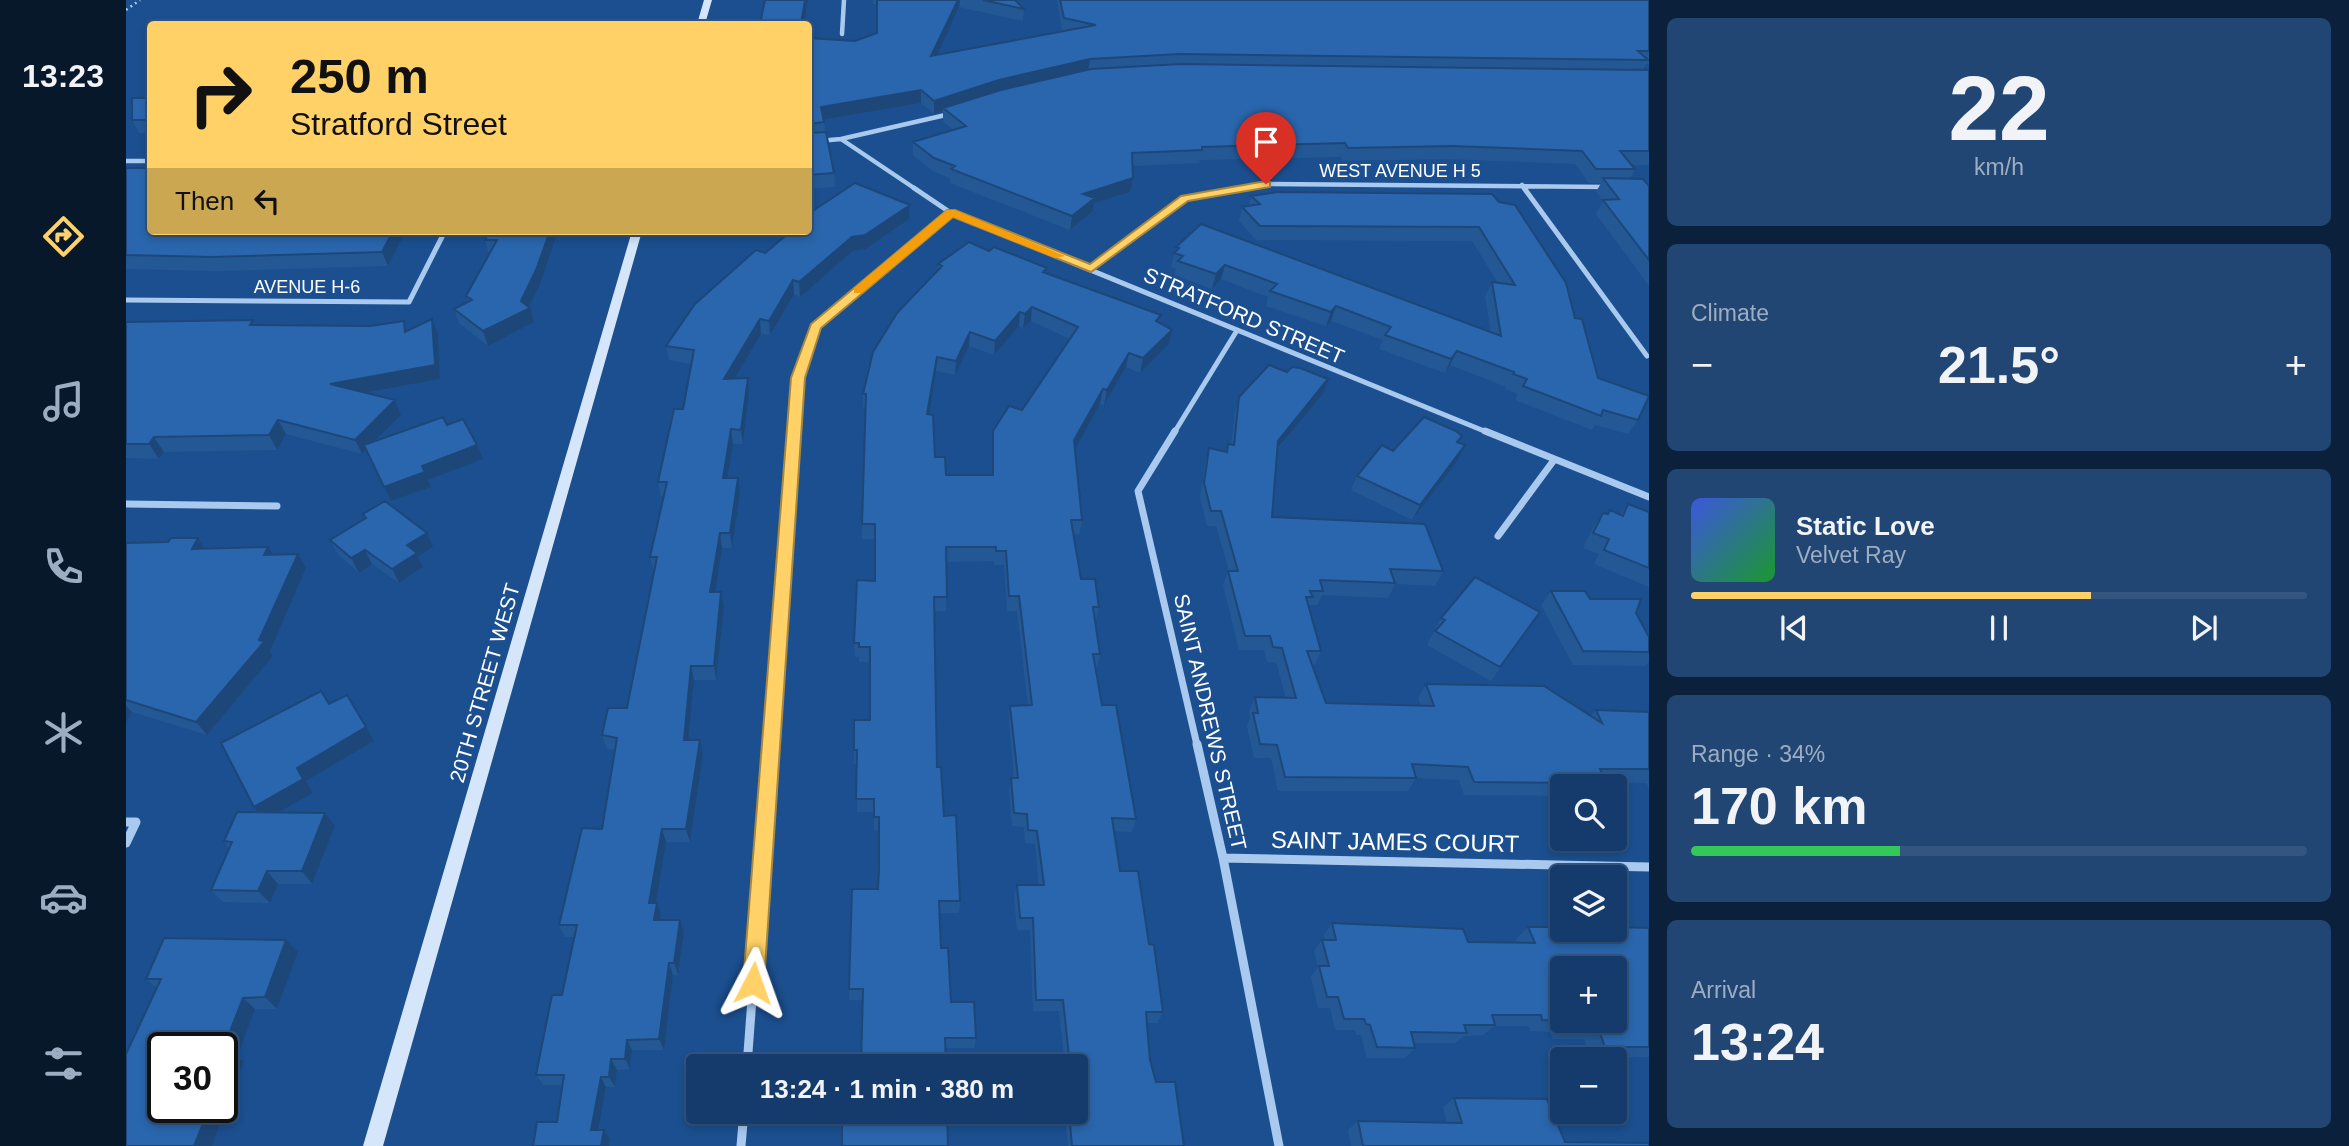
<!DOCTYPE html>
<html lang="en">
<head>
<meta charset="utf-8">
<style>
  body { margin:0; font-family:Helvetica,sans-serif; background:#214673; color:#f1f3f6; height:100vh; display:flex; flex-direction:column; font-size:26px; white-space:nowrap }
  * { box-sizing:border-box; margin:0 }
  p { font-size:23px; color:#9dadc1 }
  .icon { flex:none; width:38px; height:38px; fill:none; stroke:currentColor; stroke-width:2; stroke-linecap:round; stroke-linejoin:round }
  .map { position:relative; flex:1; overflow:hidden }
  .panel { display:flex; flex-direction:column; gap:18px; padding:18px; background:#0b203b; width:700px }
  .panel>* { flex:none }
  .banner { position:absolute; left:21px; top:21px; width:665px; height:214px; border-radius:7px; box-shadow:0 4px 10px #0003,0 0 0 2px #33557e; background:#ffd166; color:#111; overflow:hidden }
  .buttons { position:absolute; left:1424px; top:774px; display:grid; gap:14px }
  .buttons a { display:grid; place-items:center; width:77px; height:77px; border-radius:7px; background:#143b6b; box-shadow:0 4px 10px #0003,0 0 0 2px #33557e; font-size:35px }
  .speed { position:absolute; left:21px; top:1032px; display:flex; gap:14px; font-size:35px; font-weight:700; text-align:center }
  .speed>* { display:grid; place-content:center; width:91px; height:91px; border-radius:50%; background:#143b6b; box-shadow:0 4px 10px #0003,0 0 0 2px #33557e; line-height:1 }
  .speed .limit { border:4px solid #111; border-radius:10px; background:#fff; color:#111 }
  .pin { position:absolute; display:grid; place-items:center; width:60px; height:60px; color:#fff; margin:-72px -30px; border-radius:50% 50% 50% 0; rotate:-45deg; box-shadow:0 0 7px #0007 }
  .pin .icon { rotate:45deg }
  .me { position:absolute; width:77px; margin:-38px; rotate:4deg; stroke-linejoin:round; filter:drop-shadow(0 0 5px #0008) }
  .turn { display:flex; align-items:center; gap:24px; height:147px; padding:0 28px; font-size:32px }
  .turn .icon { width:91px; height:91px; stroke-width:2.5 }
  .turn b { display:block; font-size:49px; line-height:60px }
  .then { display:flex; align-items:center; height:66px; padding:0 28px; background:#0003; gap:14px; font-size:26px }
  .big { font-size:52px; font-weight:800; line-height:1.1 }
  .panel .tile { flex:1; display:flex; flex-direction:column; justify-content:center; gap:10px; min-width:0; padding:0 24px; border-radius:10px; background:#214673 }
  .panel .dial { align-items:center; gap:0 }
  .dial b { font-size:91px; line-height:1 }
  .song { display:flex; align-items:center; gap:21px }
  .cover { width:84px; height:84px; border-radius:10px; background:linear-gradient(135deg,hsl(230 70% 55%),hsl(130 70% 35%)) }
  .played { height:7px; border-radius:4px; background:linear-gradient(90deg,#ffd166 65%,#33557e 65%) }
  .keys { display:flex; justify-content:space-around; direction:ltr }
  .heat { display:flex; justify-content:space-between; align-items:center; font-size:38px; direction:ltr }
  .charge { height:10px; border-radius:5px; background:linear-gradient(90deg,#34c759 34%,#33557e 0) }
  .trip { position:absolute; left:560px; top:1054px; width:402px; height:70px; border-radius:7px; background:#143b6b; box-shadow:0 4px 10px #0003,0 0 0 2px #33557e; font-weight:800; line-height:70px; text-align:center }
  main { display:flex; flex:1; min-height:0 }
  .dock { display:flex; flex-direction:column; width:126px; justify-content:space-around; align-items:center; background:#08182b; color:#9dadc1 }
  .dock .icon { width:49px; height:49px }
  .dock .active { color:#ffd166 }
  .dock b { font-size:32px; color:#f1f3f6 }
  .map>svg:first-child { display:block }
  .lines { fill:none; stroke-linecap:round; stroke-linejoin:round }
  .path { stroke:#a9c9ee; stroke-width:2.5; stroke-dasharray:2 3.5; stroke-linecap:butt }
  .street-far3 { stroke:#a9c9ee; stroke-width:4.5 }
  .street-far2 { stroke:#a9c9ee; stroke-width:5 }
  .street-far1 { stroke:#a9c9ee; stroke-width:7 }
  .street { stroke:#a9c9ee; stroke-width:9 }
  .secondary { fill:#d6e6fa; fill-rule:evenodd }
  .wall { fill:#245895; fill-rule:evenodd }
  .shaded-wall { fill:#1d4779 }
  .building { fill:#2a66ad; stroke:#1d4779; stroke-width:2; fill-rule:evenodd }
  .route { fill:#ffd166; stroke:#a68842; stroke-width:2 }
  .slow { fill:#f59e0b }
  .labels { text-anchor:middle; stroke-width:7; stroke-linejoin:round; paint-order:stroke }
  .far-street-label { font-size:18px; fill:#fff; stroke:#1b4f8f }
  .street-label { font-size:21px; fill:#fff; stroke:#1b4f8f }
  .near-street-label { font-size:24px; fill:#fff; stroke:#1b4f8f }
</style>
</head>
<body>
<main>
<nav class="dock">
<b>13:23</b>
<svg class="icon active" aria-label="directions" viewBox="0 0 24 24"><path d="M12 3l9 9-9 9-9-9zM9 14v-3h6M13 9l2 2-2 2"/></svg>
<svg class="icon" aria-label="music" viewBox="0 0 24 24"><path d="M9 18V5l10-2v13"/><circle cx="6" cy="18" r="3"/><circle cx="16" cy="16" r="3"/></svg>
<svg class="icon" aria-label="phone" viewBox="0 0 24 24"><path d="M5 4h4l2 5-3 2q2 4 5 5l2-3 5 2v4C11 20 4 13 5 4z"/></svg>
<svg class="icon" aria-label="climate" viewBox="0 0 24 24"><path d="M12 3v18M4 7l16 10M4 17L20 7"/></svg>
<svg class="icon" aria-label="car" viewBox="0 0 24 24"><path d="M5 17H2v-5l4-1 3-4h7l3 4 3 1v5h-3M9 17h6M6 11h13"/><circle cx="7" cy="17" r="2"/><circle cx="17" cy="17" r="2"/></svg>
<svg class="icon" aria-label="filters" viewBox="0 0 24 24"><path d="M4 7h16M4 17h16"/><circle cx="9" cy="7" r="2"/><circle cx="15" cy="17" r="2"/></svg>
</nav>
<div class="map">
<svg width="1523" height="1146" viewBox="0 0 1523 1146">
  <rect width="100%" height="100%" fill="#1b4f8f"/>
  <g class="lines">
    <!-- path -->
    <path class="path" d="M0 10 14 0"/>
    <!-- street-far3 -->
    <path class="street-far3" d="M716 34 718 0
      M715 139 791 190
      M682 142 715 139 824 114
      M0 161H24
      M1396 185 1400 190
      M1105 190 1140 184 1482 187"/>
    <!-- street-far2 -->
    <path class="street-far2" d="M788 188 825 213 1363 433
      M1398 188 1521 356
      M965 268 1059 198 1115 188
      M0 300 283 302 319 231
      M668 433 672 378 689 327 825 213
      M1048 433 1110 332"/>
    <!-- street-far1 -->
    <path class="street-far1" d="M1049 431 1012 491 1071 745
      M1359 431 1523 497
      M0 504 151 506
      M1372 536 1428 460
      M645 745 668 431"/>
    <!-- street -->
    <path class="street" d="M1071 744 1097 858 1153 1146
      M0 822H10L0 843
      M1097 858 1523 867
      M621 1066 645 744
      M615 1146 618 1111"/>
    <!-- secondary -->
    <path class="secondary" d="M578 0H586L579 24H571Z
      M506 231H516L257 1146H237Z"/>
  </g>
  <!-- wall -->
  <path class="wall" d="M747 0H889L898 9 897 21 833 7 811 55 939 31 936 30 931 0H1523V64H1520L1517 70H1523V165H1505L1509 169 1504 179 1523 186V286L1470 214 1477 201 1470 192 1475 183H1463L1449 164 1321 159 1217 161 1215 157 1074 160 1073 163 1007 166V178L1004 192 968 203 967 211 944 230 824 183V178L808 172 787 155V142L827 130 817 121V111L808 114 795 103 698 120 699 132 708 173 709 187 682 189V38L729 41 751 33V4H747Z
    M24 98V133H13L6 120Z
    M0 168 280 231 262 266 93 271 0 269Z
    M1366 194 1449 318 1472 378 1512 420 1502 434 1469 425 1466 430 1389 400 1392 394 1379 389 1380 387 1324 365 1319 373 1253 349 1257 340 1205 321 1200 326 1140 306 1142 297 1095 279 1086 289 1049 275 1050 269 1045 267 1050 247 1365 332 1359 297 1366 282 1372 283 1346 241 1130 240 1113 221 1116 207 1123 206 1125 196Z
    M784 205 783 219 740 249 727 251 674 297 668 294 644 335 635 334 609 378H622L623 393 617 444H607L601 478 614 493 606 548H596L589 592H595L598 607 590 680H568L562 740 577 754 564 842H540L530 903 535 915 534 920H554L558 932 552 975H547L538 1050H506L504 1069 491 1070 489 1087H480L473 1130 484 1139 483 1146H407L431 1122 437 1085H417L410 1075 436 995 448 937H439L433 925 476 829 489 750 481 749 476 735 501 708 528 572 524 557 538 496H535L532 482 557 409 565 364 543 360 540 346 639 253Z
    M363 231 414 284 403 307 408 322 362 346 333 323 328 309 342 302 340 296 363 254 359 240Z
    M812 264 920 273 1033 323 1043 344 1014 373 1000 367 978 405 974 404 949 449 956 520 953 534H947L955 579 973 607 970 621H969L974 654 971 668H970L976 705 1010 819 1006 832 988 831 994 871 1023 944 1037 1012 1032 1023H1021L1024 1060 1030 1082 1058 1146H942L938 1111H950V1066H939L933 1011H907L904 930H891L888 897 891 885H913L909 844 899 843 898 827 886 826 883 791 885 778H888L883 720 884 706 902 705 891 611H881L878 565H868V561L820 562V611H809L811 767 818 816 834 901 833 913H814L815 948 825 1002 850 1038 848 1048H819L736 1000H723V989L752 889 753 869V830H748V812H731V764H728V750L744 720V662H733V657H729L728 643 749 581V539H736L739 409H737V394L812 270ZM905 321 944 339 896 410 867 431 866 446V475H820L809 457 803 415 810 371 829 375 843 346 868 355 893 326 897 328Z
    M0 322 130 325 282 331 312 334 314 379 240 393 269 400 275 415 248 442 321 425 357 459 302 480 305 487 265 501 240 450 236 454 160 434 151 450 38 452 33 459 0 458Z
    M1161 372 1202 379 1197 394 1151 450 1146 517 1317 571 1309 586 1269 584 1262 598 1196 595 1191 605H1183L1195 651 1189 665H1186L1200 703 1295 706 1292 698 1300 684 1465 716 1470 710 1523 712V788L1520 783 1481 782 1478 786H1437V796L1338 795 1333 780 1290 778 1282 791H1152L1145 758H1128L1121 727 1124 718 1123 711 1129 697 1160 698 1150 662H1141L1138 650H1113L1097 585 1102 571H1103L1090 526H1081L1074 498 1079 463 1083 448 1100 451 1102 444H1105L1109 412 1113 397Z
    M1336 436 1333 442 1339 445 1332 460 1286 520 1225 490 1231 476 1267 451Z
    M1502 504 1523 512V587L1468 564 1473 554 1457 548 1467 527 1477 513 1481 514 1484 510 1494 515Z
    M237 514 307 547 292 557 297 567 273 583 246 564 233 573 212 554 204 540 239 519Z
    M72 538 79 548 142 547 146 554 180 568 144 651 147 656 81 735 6 712 0 723V543L42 542Z
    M1425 591 1464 599 1510 613 1523 637V662L1520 666 1447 665 1415 605Z
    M1414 612 1365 681 1301 645 1315 618Z
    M203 704 248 741 180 781 187 793 152 812 199 813 209 826 186 884H152L144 903 97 902 85 890 103 848 98 841 132 812 128 807Z
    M1206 923 1342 942 1392 943 1390 939 1402 927 1523 928V1057H1465L1458 1039H1427L1424 1032 1404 1031 1402 1026H1368L1357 1035 1338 1036 1329 1043H1288L1289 1048 1279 1058H1241L1235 1035H1230L1229 1030H1209L1204 1008H1192L1185 977 1192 967 1188 951 1196 940H1199L1198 935Z
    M172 952 151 1009H129L111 1057 118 1062 86 1146H0L31 988 20 979Z
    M1328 1098 1439 1142 1523 1146H1225L1222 1130 1232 1121 1321 1123 1317 1107Z"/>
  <!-- shaded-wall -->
  <path class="shaded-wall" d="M679 0H682L678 24H675Z
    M832 0H834L833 7 805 69V56Z
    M964 59 962 72 817 108V111L808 114V101L873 80Z
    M795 90V103L696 120 695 107Z
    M1007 178 1004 192 968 203 967 211 944 230 946 216 957 194Z
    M784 205 783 219 740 249 727 251 674 297 673 282 726 237Z
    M267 231H280L262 266 256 252Z
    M424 231H432L414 284 402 309 404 308 408 322 362 346 357 331 395 301Z
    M1099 265 1095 279 1086 289 1090 274Z
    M667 280 668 294 644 335 643 321Z
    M1210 306 1205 321 1200 326 1205 312Z
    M906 307 905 321 897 328 899 314Z
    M894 312 893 326 868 355 869 341Z
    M306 319 312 334 314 379 211 398 204 384Z
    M634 319 635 334 600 393 598 379Z
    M1046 330 1043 344 1014 373 1017 358Z
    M844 332 843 346 829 375 830 361Z
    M1331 351 1324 365 1319 373 1325 359Z
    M1003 353 1000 367 978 405 981 390Z
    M811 357 810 371 801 429V414Z
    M622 378 623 393 617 444 615 430Z
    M1202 379 1197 394 1146 455 1152 441Z
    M977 389 974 404 946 455 948 440Z
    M269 400 275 415 236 454 229 440Z
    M152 420 160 434 151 450 143 435Z
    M605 429 607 444 599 493 597 478Z
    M28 437 38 452 33 459 23 444Z
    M351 445 357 459 302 480 305 487 265 501 258 487 296 466Z
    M1339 445 1332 460 1286 520 1294 505Z
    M612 478 614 493 606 548 604 533Z
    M301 533 307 547 292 557 297 567 273 583 266 569 281 545Z
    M594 533 596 548 587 607 584 592Z
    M72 538 82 553 66 549Z
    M142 547 151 561 138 555Z
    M239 550 246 564 233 573 225 558Z
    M172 554 180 568 144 651 147 656 81 735 70 722 133 640Z
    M595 592 598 607 590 680 588 666Z
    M565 666 568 680 561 754 558 740Z
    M221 695 248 741 180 781 187 793 138 820 128 807 171 768Z
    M0 706 6 712 0 723Z
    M574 740 577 754 564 842 560 829Z
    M199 813 209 826 186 884 176 871Z
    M536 829 540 842 528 915 523 903Z
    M141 871 152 884 144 903 132 891Z
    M531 903 535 915 532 932 528 920Z
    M554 920 558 932 552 975 548 963Z
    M160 940 172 952 151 1009 139 997Z
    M543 963 547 975 538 1050 533 1039Z
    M117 998 129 1009 111 1057 118 1062 86 1146H68L83 1108H96V1052Z
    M501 1040 506 1050 504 1069 499 1059Z
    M485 1059 491 1070 489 1087 483 1077Z
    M475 1077 480 1087 471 1139 465 1130Z
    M478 1130 484 1139 483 1146H475Z"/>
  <!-- building -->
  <path class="building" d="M639 0H679L675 24H634Z
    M751 0H832L805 56 970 25 938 18 934 0H1523V51H1512L1522 60 1054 54 964 59 873 80 808 101 795 90 695 107 698 122 682 124V38L729 41 751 33Z
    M857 0H889L898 9Z
    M1055 64 1523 70V151H1494L1509 169H1470L1456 151 1326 146 1222 148 1219 143 1076 147V150L1006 153 1007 178 957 194 969 198 946 216 825 169 829 166 808 158 787 142 840 126 817 108 875 90 965 69Z
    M6 98H24V120H6Z
    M700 132 708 173 682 175V133Z
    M0 168H24V231H267L256 252 86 257 0 255Z
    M1477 178 1517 179 1523 186V260L1477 200 1493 199Z
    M729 183 784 205 739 235 726 237 673 282 667 280 643 321 634 319 598 379 622 378 615 430 605 429 597 478H612L604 533H594L584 592H595L588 666H565L558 740H574L560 829H536L523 903H531L528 920H554L548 963H543L533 1039 501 1040 499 1059H485L483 1077H475L465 1130H478L475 1146H407L411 1122H431L438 1075H410L426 995H436L451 925H433L456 828 476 829 491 738 476 735 482 708H501L531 557H524L541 482H532L548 409H557L568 350 540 346 569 304 630 250 639 253 665 231H682V214Z
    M1152 192 1366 194 1373 202 1389 205 1440 283 1449 318 1456 319 1472 378 1523 396 1512 420 1477 410 1475 416 1397 386 1401 379 1387 374 1388 372 1331 351 1325 359 1259 335 1265 327 1210 306 1205 312 1144 291 1151 284 1099 265 1090 274 1052 261 1057 256 1048 253 1053 248 1050 247 1075 224 1375 336 1366 282 1389 285 1353 227 1134 226 1116 207 1134 204 1125 196Z
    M363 231H424L410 270 395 301 404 308 357 331 328 309 346 300 340 296 371 240H359Z
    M843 242 863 251 868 247 921 268 917 272 1035 315 1030 321 1046 330 1017 358 1003 353 981 390 977 389 948 440 956 520H945L955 579H969L973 607H967L974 654H967L976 705H990L1010 819 986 818 994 871H1012L1023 944 1028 945 1037 1012H1020L1024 1060 1030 1082H1049L1058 1146H946L943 1111H950V1066H944L937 1000H910L907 918H894L891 885H918L911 831 902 830 901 814 888 813 885 778H892L884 706 906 705 893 596H883L880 551H870V547H820L821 597H808L811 767H815L818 816 830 815 834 901H813L815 948H822L825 1002H848L850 1038H819L820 1066H735L737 989H723L726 889H752L753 869V817H748V799H730L731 750H728V720H744V647H733V643H728L731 580 749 581V524H736L740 394H737L747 352 771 313 816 266 812 264ZM906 307 952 327 896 410 883 406 867 431V475H820L819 457H809L807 415 801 414 811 357 830 361 844 332 869 341 894 312 899 314Z
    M306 319 309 365 204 384 269 400 229 440 152 420 143 435 28 437 23 444H0V322L127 320 124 325 244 326 278 321 279 332Z
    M1143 365 1161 372 1166 367 1174 368 1202 379 1152 441 1146 517 1299 524 1317 571 1264 569 1269 583 1194 580 1197 591H1184L1187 597H1180L1195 651H1181L1200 703 1308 706 1300 684 1418 686 1476 723 1470 710 1523 712V769H1474L1481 783 1348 782 1342 767 1286 764 1290 778 1159 777 1151 745 1134 744 1127 713H1132L1129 697 1170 698 1156 648 1147 647 1144 636H1119L1102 571H1112L1095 511H1085L1078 483 1083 448 1101 452 1102 444 1108 445 1113 397Z
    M317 417 321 425 337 419 351 445 296 466 299 472 258 487 238 445Z
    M1298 417 1330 431 1336 436 1331 442 1339 445 1294 505 1231 476 1256 445 1267 451Z
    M259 501 301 533 281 545 291 553 266 569 239 550 225 558 204 540 240 518 237 514Z
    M1502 504 1523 512V568L1478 550 1483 539 1467 533 1477 513 1482 514 1484 510 1497 516Z
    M45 538H72L66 549 142 547 138 555 172 554 133 640 138 642 70 722 0 700V543L42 542Z
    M1349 577 1414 612 1374 667 1309 631 1319 620 1315 618Z
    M1425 591H1459L1464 599H1515L1510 613 1523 637V652L1457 651Z
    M195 691 203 704 221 695 240 727 171 768 177 779 128 807 95 743Z
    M111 812 199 813 176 871H141L132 891 85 890 106 842 98 841Z
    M1206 923 1337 929 1342 942 1409 943 1402 927H1437V929H1489V927L1523 928V1047H1479L1472 1028H1440L1438 1021 1416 1020 1415 1015H1366L1369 1025H1338L1341 1033 1285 1032 1289 1048 1251 1047 1244 1025 1240 1024 1238 1019H1218L1212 997H1201L1193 966H1203L1196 940H1210ZM1437 968H1489V1020H1437Z
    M38 938 160 940 139 997 117 998 96 1052V1048H37V1108H83L68 1146H0V1054L35 979H20Z
    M96 1052H105L96 1073Z
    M1328 1098 1421 1099 1439 1142 1523 1143V1146H1237L1232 1121 1336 1123Z
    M716 1111H821L822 1146H716Z"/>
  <!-- route -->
  <path class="route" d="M1140 181 1144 182V187L1062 201 965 272 827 217 695 328 679 378 638 983 635 991 627 994 620 991 617 983 665 378 685 324 821 210H829L964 264 1055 196Z"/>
  <!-- slow -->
  <path class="slow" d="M821 210H829L939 256 929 258 827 217 736 293H728V288Z"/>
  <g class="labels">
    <!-- far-street labels -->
    <g class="far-street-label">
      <text x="1274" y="177">WEST AVENUE H 5</text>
      <text x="181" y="293">AVENUE H-6</text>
    </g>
    <!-- street labels -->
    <g class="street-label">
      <text transform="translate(1118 316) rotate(23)" y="7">STRATFORD STREET</text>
      <text transform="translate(359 683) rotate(-74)" y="7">20TH STREET WEST</text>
      <text transform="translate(1084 722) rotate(77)" y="7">SAINT ANDREWS STREET</text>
    </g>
    <!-- near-street labels -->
    <g class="near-street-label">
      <text transform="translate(1269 842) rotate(1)" y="8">SAINT JAMES COURT</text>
    </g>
  </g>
</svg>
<div class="buttons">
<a><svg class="icon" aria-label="search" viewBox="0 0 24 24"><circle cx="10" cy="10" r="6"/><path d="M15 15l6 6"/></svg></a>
<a><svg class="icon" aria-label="layers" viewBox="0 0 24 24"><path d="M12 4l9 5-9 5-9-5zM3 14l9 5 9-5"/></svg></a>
<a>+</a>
<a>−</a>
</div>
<div class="speed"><div class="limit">30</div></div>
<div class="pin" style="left:1140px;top:184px;background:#d93025"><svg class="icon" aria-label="arrive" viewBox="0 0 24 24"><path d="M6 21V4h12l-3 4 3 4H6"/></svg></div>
<svg class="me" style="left:627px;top:983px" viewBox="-20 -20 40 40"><path d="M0-17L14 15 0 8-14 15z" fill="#ffd166" stroke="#fff" stroke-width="4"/></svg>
<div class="trip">13:24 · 1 min · 380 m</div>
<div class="banner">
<div class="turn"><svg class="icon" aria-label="right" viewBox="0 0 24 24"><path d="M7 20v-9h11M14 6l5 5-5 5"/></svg><div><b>250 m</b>Stratford Street</div></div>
<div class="then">Then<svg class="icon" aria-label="left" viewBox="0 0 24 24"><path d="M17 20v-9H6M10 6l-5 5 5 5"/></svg></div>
</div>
</div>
<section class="panel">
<div class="tile dial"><b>22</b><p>km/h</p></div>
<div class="tile"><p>Climate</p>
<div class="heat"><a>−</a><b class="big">21.5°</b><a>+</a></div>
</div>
<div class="tile">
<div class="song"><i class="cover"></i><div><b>Static Love</b><p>Velvet Ray</p></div></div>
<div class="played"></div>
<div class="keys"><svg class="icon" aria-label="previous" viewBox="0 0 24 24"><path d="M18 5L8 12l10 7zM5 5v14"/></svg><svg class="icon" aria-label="pause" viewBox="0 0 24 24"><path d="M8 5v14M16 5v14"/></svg><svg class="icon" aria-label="next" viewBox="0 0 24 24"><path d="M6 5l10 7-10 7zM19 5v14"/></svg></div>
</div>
<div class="tile"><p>Range · 34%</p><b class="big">170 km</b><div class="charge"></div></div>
<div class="tile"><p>Arrival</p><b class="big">13:24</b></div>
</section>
</main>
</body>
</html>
